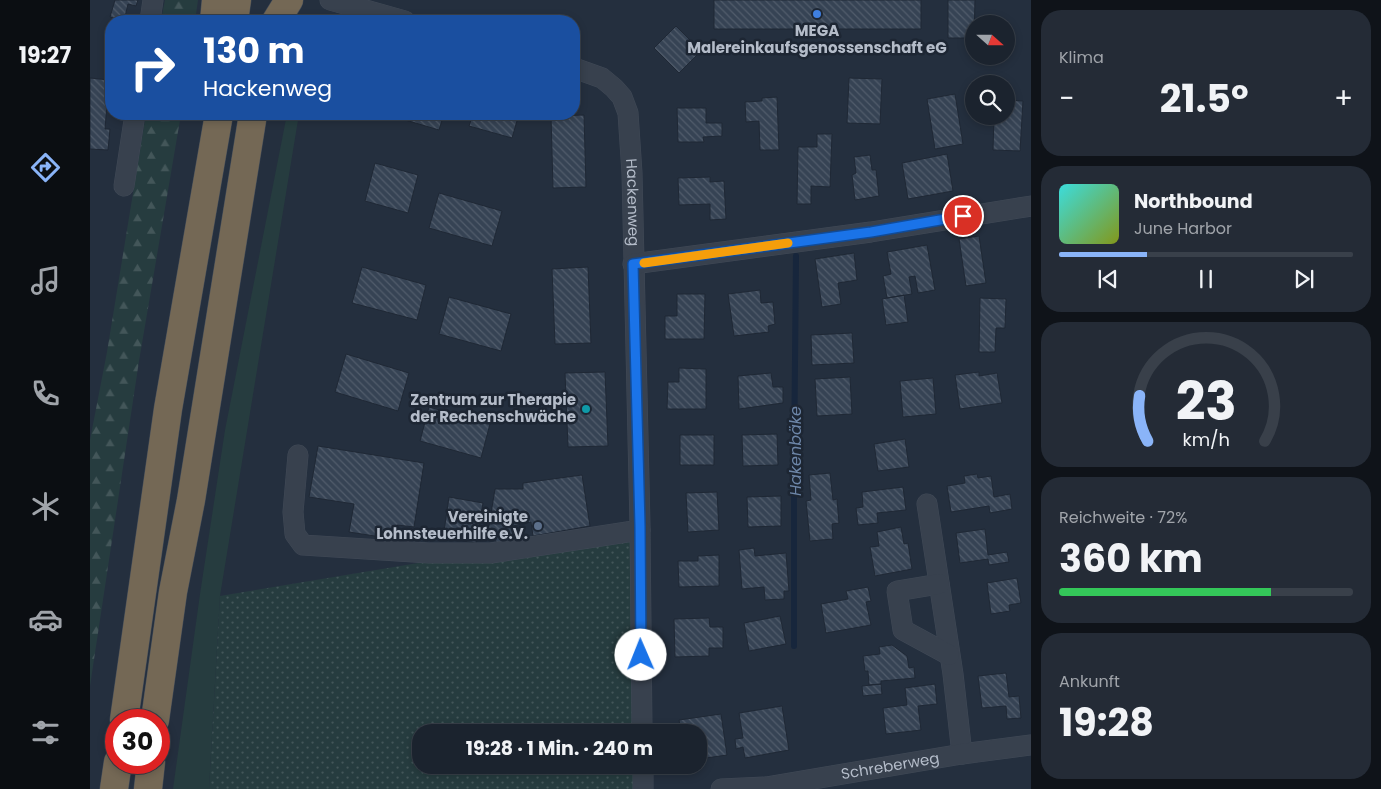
<!DOCTYPE html>
<html lang="de">
<head>
<meta charset="utf-8">
<style>
  body { margin:0; font-family:Poppins,sans-serif; background:#242b36; color:#f1f3f6; height:100vh; display:flex; flex-direction:column; font-size:19px; white-space:nowrap }
  * { box-sizing:border-box; margin:0 }
  p { font-size:16px; color:#a0a4aa }
  .icon { flex:none; width:28px; height:28px; fill:none; stroke:currentColor; stroke-width:2; stroke-linecap:round; stroke-linejoin:round }
  .map { position:relative; flex:1; overflow:hidden }
  .details { display:flex; flex-direction:column; gap:10px; padding:10px; background:#0f1319; width:350px }
  .details>* { flex:none }
  .hud { position:absolute; left:15px; top:15px; width:475px; height:105px; border-radius:20px; box-shadow:0 2px 8px #0003,0 0 0 1px #39404a; background:#1a4fa0; color:#fff; overflow:hidden }
  .needle { width:32px; rotate:111deg }
  .buttons { position:absolute; left:875px; top:15px; display:grid; gap:10px }
  .buttons a { display:grid; place-items:center; width:50px; height:50px; border-radius:50%; background:#1b232e; box-shadow:0 2px 8px #0003,0 0 0 1px #39404a; font-size:25px }
  .speed { position:absolute; left:15px; top:709px; display:flex; gap:10px; font-size:25px; font-weight:700; text-align:center }
  .speed>* { display:grid; place-content:center; width:65px; height:65px; border-radius:50%; background:#1b232e; box-shadow:0 2px 8px #0003,0 0 0 1px #39404a; line-height:1 }
  .speed .limit { border:8px solid #d22; background:#fff; color:#111 }
  .pin { position:absolute; display:grid; place-items:center; width:42px; height:42px; color:#fff; margin:-21px; border:2px solid #fff; border-radius:50%; box-shadow:0 1px 5px #0007 }
  .me { position:absolute; width:55px; margin:-28px; rotate:359deg; stroke-linejoin:round; filter:drop-shadow(0 0 4px #0008) }
  .turn { display:flex; align-items:center; gap:18px; height:105px; padding:0 15px; font-size:22px }
  .turn .icon { width:65px; height:65px; stroke-width:2.5 }
  .turn b { display:block; font-size:35px; line-height:42px }
  .big { font-size:38px; font-weight:700; line-height:1.1 }
  .details .card { flex:1; display:flex; flex-direction:column; justify-content:center; gap:8px; min-width:0; padding:0 18px; border-radius:20px; background:#242b36 }
  .details .dial { align-items:center; gap:0 }
  .dial svg { height:130px; overflow:visible; fill:none; stroke:#39404a; stroke-width:7; stroke-linecap:round; text-anchor:middle }
  .dial text { fill:#f1f3f6; stroke:none }
  .song { display:flex; align-items:center; gap:15px }
  .cover { width:60px; height:60px; border-radius:8px; background:linear-gradient(135deg,hsl(180 70% 55%),hsl(70 70% 35%)) }
  .played { height:5px; border-radius:2px; background:linear-gradient(90deg,#8ab4f8 30%,#39404a 30%) }
  .keys { display:flex; justify-content:space-around; direction:ltr }
  .heat { display:flex; justify-content:space-between; align-items:center; font-size:28px; direction:ltr }
  .charge { height:8px; border-radius:4px; background:linear-gradient(90deg,#34c759 72%,#39404a 0) }
  .trip { position:absolute; left:322px; top:724px; width:295px; height:50px; border-radius:20px; background:#1b232e; box-shadow:0 2px 8px #0003,0 0 0 1px #39404a; font-weight:700; line-height:50px; text-align:center }
  main { display:flex; flex:1; min-height:0 }
  .tab-bar { display:flex; flex-direction:column; width:90px; justify-content:space-around; align-items:center; background:#0b0e12; color:#a0a4aa }
  .tab-bar .icon { width:35px; height:35px }
  .tab-bar .current { color:#8ab4f8 }
  .tab-bar b { font-size:22px; color:#f1f3f6 }
  .map>svg:first-child { display:block }
  .grass { fill:#263c3f }
  .forest { fill:url(#forest-firs) }
  .garden { fill:url(#garden-dots) }
  .lines { fill:none; stroke-linecap:round; stroke-linejoin:round }
  .stream { stroke:#17263c; stroke-width:6 }
  .building { fill:url(#building-back-hatch); stroke:#1f2835 }
  .minor-casing { stroke:#414a57; stroke-width:21 }
  .highway-casing { stroke:#434c59; stroke-width:29 }
  .minor { stroke:#38414e; stroke-width:20 }
  .highway { stroke:#746855; stroke-width:28 }
  .route-casing { stroke:#114b97; stroke-width:12 }
  .route { stroke:#1a73e8; stroke-width:9 }
  .slow { stroke:#f59e0b; stroke-width:9 }
  .shop-dot { fill:#3f7fe0; stroke:#1d2633; stroke-width:2 }
  .culture-dot { fill:#0f9aa8; stroke:#1d2633; stroke-width:2 }
  .service-dot { fill:#5c6f8a; stroke:#1d2633; stroke-width:2 }
  .labels { text-anchor:middle; stroke-width:5; stroke-linejoin:round; paint-order:stroke }
  .poi-label { font-size:15px; font-weight:bold; fill:#b4bcc9; stroke:#1d2633; text-anchor:end }
  .street-label { font-size:15px; fill:#b4bcc9; stroke:#1d2633 }
  .water-label { font-size:16px; font-style:italic; fill:#6d86a8; stroke:#1d2633 }
</style>
</head>
<body>
<main>
<nav class="tab-bar">
<b>19:27</b>
<svg class="icon current" aria-label="directions" viewBox="0 0 24 24"><path d="M12 3l9 9-9 9-9-9zM9 14v-3h6M13 9l2 2-2 2"/></svg>
<svg class="icon" aria-label="music" viewBox="0 0 24 24"><path d="M9 18V5l10-2v13"/><circle cx="6" cy="18" r="3"/><circle cx="16" cy="16" r="3"/></svg>
<svg class="icon" aria-label="phone" viewBox="0 0 24 24"><path d="M5 4h4l2 5-3 2q2 4 5 5l2-3 5 2v4C11 20 4 13 5 4z"/></svg>
<svg class="icon" aria-label="climate" viewBox="0 0 24 24"><path d="M12 3v18M4 7l16 10M4 17L20 7"/></svg>
<svg class="icon" aria-label="car" viewBox="0 0 24 24"><path d="M5 17H2v-5l4-1 3-4h7l3 4 3 1v5h-3M9 17h6M6 11h13"/><circle cx="7" cy="17" r="2"/><circle cx="17" cy="17" r="2"/></svg>
<svg class="icon" aria-label="filters" viewBox="0 0 24 24"><path d="M4 7h16M4 17h16"/><circle cx="9" cy="7" r="2"/><circle cx="15" cy="17" r="2"/></svg>
</nav>
<div class="map">
<svg width="941" height="789" viewBox="0 0 941 789">
  <defs>
    <pattern id="forest-firs" width="22" height="20" patternUnits="userSpaceOnUse" patternTransform="scale(1.25)"><rect width="22" height="20" fill="#263c3f"/><path d="M5 1l3.5 6h-7zM16 11l3.5 6h-7z" fill="#435659"/></pattern>
    <pattern id="garden-dots" width="8" height="8" patternUnits="userSpaceOnUse" patternTransform="scale(1.25)"><rect width="8" height="8" fill="#263c3f"/><path d="M2 2h.1M6 6h.1" fill="none" stroke="#435659" stroke-width="1.8" stroke-linecap="round"/></pattern>
    <pattern id="building-back-hatch" width="6" height="6" patternUnits="userSpaceOnUse" patternTransform="scale(1.25)"><rect width="6" height="6" fill="#364354"/><path d="M-1 5l2 2M0 0l6 6M5-1l2 2" fill="none" stroke="#515c6b"/></pattern>
  </defs>
  <rect width="100%" height="100%" fill="#242f3e"/>
  <!-- grass -->
  <path class="grass" d="M197 114H209L130 596 119 789H83L110 594 135 430Z"/>
  <!-- forest -->
  <path class="forest" d="M75 0H108L105 21H71Z
    M56 114H91L49 361 0 686V440L17 352Z"/>
  <!-- garden -->
  <path class="garden" d="M550 526 552 732H331V765H553V789H119L130 596Z"/>
  <g class="lines">
    <!-- stream -->
    <path class="stream" d="M704 646V465L706 256"/>
  </g>
  <!-- building -->
  <path class="building" d="M25 0H48L46 6 38 4 34 21 20 17Z
    M624 0H831V29H624Z
    M858 0H885L884 38H858Z
    M586 26 611 51 589 73 564 48Z
    M0 78 19 80 15 129H20L18 150 0 149Z
    M759 78 792 79 790 124 757 123Z
    M865 94 873 144 845 149 837 99Z
    M687 97 689 150H670L669 121 656 122 655 102 672 101V98Z
    M916 100 933 101 930 151 903 150 904 116H916Z
    M587 108H616V123H632V136L613 137 614 142H588Z
    M295 114H354L349 130Z
    M383 114H429L422 138 379 126Z
    M494 115 496 187 463 188 461 116Z
    M727 134H742L740 187 721 186V204H707L708 147H727Z
    M857 154 863 191 818 199 812 163Z
    M780 155 782 170H786L789 196 765 200 762 175 766 173 764 157Z
    M285 163 328 175 318 213 275 201Z
    M620 177V182L634 181 636 219 620 220V204L589 205 588 178Z
    M349 193 412 211 402 246 339 228Z
    M889 236 896 283 876 286 869 239Z
    M837 245 845 290 828 293 825 276 819 277 822 294 797 298 793 276 801 274 797 252Z
    M764 253 767 280 748 283 751 304 732 307 725 259Z
    M272 267 336 285 327 320 262 303Z
    M498 267 501 343 465 344 462 269Z
    M670 290 671 303 683 302 685 324 678 326 679 332 644 336 638 294Z
    M587 294H615L614 339H575V316H587Z
    M814 295 818 322 796 325 792 299Z
    M359 297 421 314 411 351 349 334Z
    M890 298 916 299 915 328H906L905 352H889Z
    M762 333 764 363 722 365 721 335Z
    M256 354 319 373 308 411 245 392Z
    M589 368 616 369V409H577L578 382H589Z
    M515 372 518 446 478 447 475 373Z
    M889 372V376L907 373 912 403 870 409 865 375Z
    M681 373 683 387H693V403L649 409 648 376Z
    M760 377 762 414 727 416 725 379Z
    M843 378 846 414 813 417 810 381Z
    M339 407 400 424 391 458 330 441Z
    M687 434 688 465 653 466 652 435Z
    M590 435H624V465H590Z
    M815 439 819 467 788 471 784 444Z
    M228 446 334 463 324 527 307 525 304 539 259 532 264 504 219 497Z
    M740 473 743 500 747 499 749 523 742 524 743 539 720 541 716 501 721 500 719 475Z
    M887 474 888 478 901 476 904 497 920 494 922 509 900 513 899 506 861 512 857 486 875 483 874 476Z
    M492 475 500 526 443 536 441 522 423 526V544L407 546 405 536 397 538 405 489H433V483Z
    M813 487 816 510 787 513 788 523 768 525 766 508 773 507 772 492Z
    M627 492 629 530 598 532 596 493Z
    M691 496V526L658 527 657 497Z
    M359 497 393 503 386 543 353 538Z
    M811 527 814 544 818 543 822 569 785 576 780 547 789 546 787 532Z
    M895 529 898 555 917 552 919 562 899 565 898 559 870 563 866 533Z
    M664 548 665 556 696 553 699 591H694V599L675 600 674 587 652 589 649 550Z
    M629 555V586L589 587 588 561H608V556Z
    M927 578 931 603 919 605 920 611 901 614 897 583Z
    M778 587 781 601 776 602 781 625 736 633 731 604 758 599 756 591Z
    M690 616 696 644 659 651 654 623Z
    M619 618 620 627H633V648H619V656L585 657 584 619Z
    M802 645 817 656 819 668 824 667 825 678 791 681V684L779 685 778 671H775L773 656 790 654 789 647Z
    M916 673 919 697 929 696 931 718 917 719 916 706 892 708 888 676Z
    M791 684 792 694 773 696 772 686Z
    M845 684 847 704 828 706 831 730 796 734 793 708 817 705 815 688Z
    M692 706 699 750 655 758 653 747 646 749 645 739 653 738 649 713Z
    M631 714 637 755 609 759V732H591L589 720Z"/>
  <g class="lines">
    <defs>
      <g id="minor">
        <path d="M240 0 315 21"/>
        <path d="M60 21 63 0"/>
        <path id="s1" d="M484 68 512 78 524 88 532 97 538 113 542 173 550 526 552 732"/>
        <path d="M34 186 45 114"/>
        <path d="M543 264 781 232 941 206"/>
        <path d="M208 455 203 512 205 534 213 545 339 553H401L550 530"/>
        <path d="M837 504 863 674 872 754"/>
        <path d="M849 584 807 591 813 630 859 655"/>
        <path d="M553 765V789"/>
        <path id="s2" d="M631 789 676 787 872 754 941 745"/>
      </g>
      <path id="highway" d="M124 21 126 0
        M144 21 147 0
        M186 21 199 0
        M34 720 78 409 129 114
        M65 720 83 592 101 500 163 114
        M24 789 28 762
        M58 789 61 762"/>
    </defs>
    <!-- minor casing -->
    <use href="#minor" class="minor-casing"/>
    <!-- highway casing -->
    <use href="#highway" class="highway-casing"/>
    <!-- minor -->
    <use href="#minor" class="minor"/>
    <!-- highway -->
    <use href="#highway" class="highway"/>
  </g>
  <g class="lines">
    <defs>
      <path id="route" d="M551 655 550 526 543 264 781 232 873 216"/>
    </defs>
    <!-- route casing -->
    <use href="#route" class="route-casing"/>
    <!-- route -->
    <use href="#route" class="route"/>
    <!-- slow -->
    <path class="slow" d="M554 263 698 243"/>
  </g>
  <!-- markers -->
  <circle class="shop-dot" cx="727" cy="14" r="5"/>
  <circle class="culture-dot" cx="496" cy="409" r="5"/>
  <circle class="service-dot" cx="448" cy="526" r="5"/>
  <g class="labels">
    <!-- poi labels -->
    <g class="poi-label">
      <text x="727" y="36" text-anchor="middle">MEGA<tspan x="727" dy="17">Malereinkaufsgenossenschaft eG</tspan></text>
      <text x="486" y="405">Zentrum zur Therapie<tspan x="486" dy="17">der Rechenschwäche</tspan></text>
      <text x="438" y="522">Vereinigte<tspan x="438" dy="17">Lohnsteuerhilfe e.V.</tspan></text>
    </g>
    <!-- street labels -->
    <g class="street-label">
      <text dy="5" stroke="none"><textPath href="#s1" startOffset="164">Hackenweg</textPath></text>
      <text dy="5" stroke="none"><textPath href="#s2" startOffset="171">Schreberweg</textPath></text>
    </g>
    <!-- water labels -->
    <g class="water-label">
      <text transform="translate(705 451) rotate(-90)" y="6">Hakenbäke</text>
    </g>
  </g>
</svg>
<div class="buttons">
<a><svg class="needle" viewBox="-14 -14 28 28"><path d="M0-13l5 13h-10z" fill="#e53935"/><path d="M0 13l5-13h-10z" fill="#a0a4aa"/></svg></a>
<a><svg class="icon" aria-label="search" viewBox="0 0 24 24"><circle cx="10" cy="10" r="6"/><path d="M15 15l6 6"/></svg></a>
</div>
<div class="speed"><div class="limit">30</div></div>
<div class="pin" style="left:873px;top:216px;background:#d93025"><svg class="icon" aria-label="arrive" viewBox="0 0 24 24"><path d="M6 21V4h12l-3 4 3 4H6"/></svg></div>
<svg class="me" style="left:551px;top:655px" viewBox="-20 -20 40 40"><circle r="19" fill="#fff"/><path d="M0-13L10 11 0 6-10 11z" fill="#1a73e8"/></svg>
<div class="trip">19:28 · 1 Min. · 240 m</div>
<div class="hud">
<div class="turn"><svg class="icon" aria-label="right" viewBox="0 0 24 24"><path d="M7 20v-9h11M14 6l5 5-5 5"/></svg><div><b>130 m</b>Hackenweg</div></div>
</div>
</div>
<section class="details">
<div class="card"><p>Klima</p>
<div class="heat"><a>−</a><b class="big">21.5°</b><a>+</a></div>
</div>
<div class="card">
<div class="song"><i class="cover"></i><div><b>Northbound</b><p>June Harbor</p></div></div>
<div class="played"></div>
<div class="keys"><svg class="icon" aria-label="previous" viewBox="0 0 24 24"><path d="M18 5L8 12l10 7zM5 5v14"/></svg><svg class="icon" aria-label="pause" viewBox="0 0 24 24"><path d="M8 5v14M16 5v14"/></svg><svg class="icon" aria-label="next" viewBox="0 0 24 24"><path d="M6 5l10 7-10 7zM19 5v14"/></svg></div>
</div>
<div class="card dial"><svg viewBox="0 0 100 80">
<path d="M14 69A42 42 0 1 1 86 69"/>
<path d="M14 69A42 42 0 0 1 9 41" stroke="#8ab4f8"/>
<text x="50" y="56" font-size="32" font-weight="700">23</text>
<text x="50" y="72" font-size="11">km/h</text>
</svg></div>
<div class="card"><p>Reichweite · 72%</p><b class="big">360 km</b><div class="charge"></div></div>
<div class="card"><p>Ankunft</p><b class="big">19:28</b></div>
</section>
</main>
</body>
</html>
